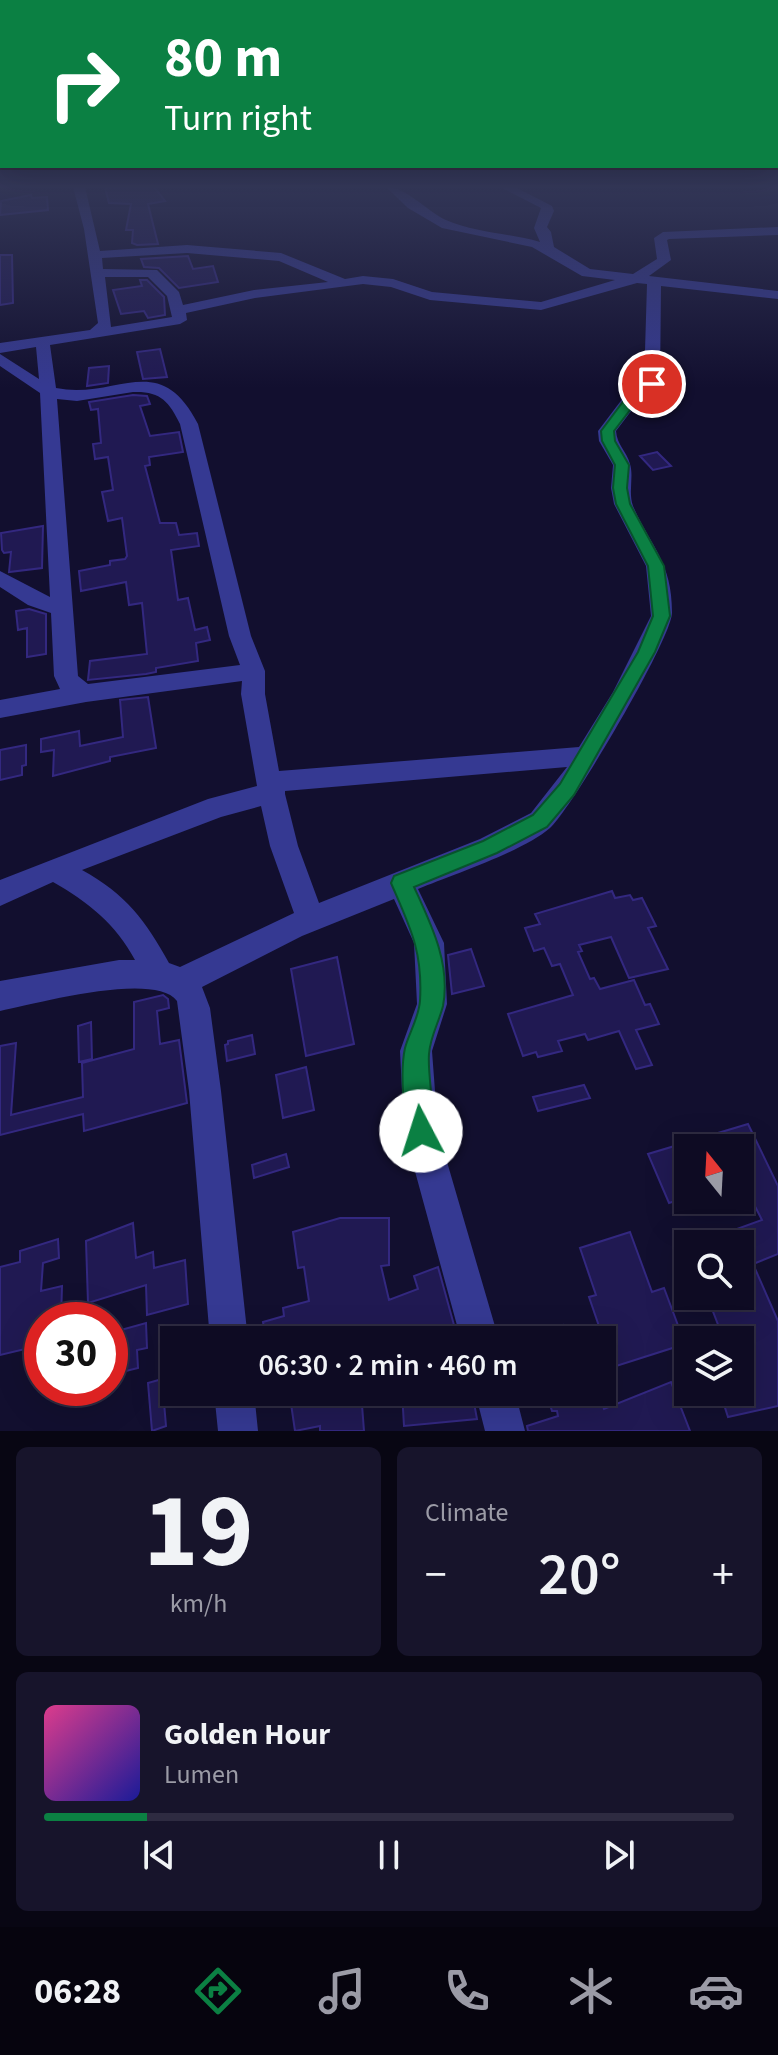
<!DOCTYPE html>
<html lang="en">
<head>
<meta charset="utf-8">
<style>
  body { margin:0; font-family:"Source Sans 3",sans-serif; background:#17142b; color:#f1f3f6; height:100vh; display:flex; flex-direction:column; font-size:30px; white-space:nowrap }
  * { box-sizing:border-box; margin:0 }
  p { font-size:26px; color:#9b9ba6 }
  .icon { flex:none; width:44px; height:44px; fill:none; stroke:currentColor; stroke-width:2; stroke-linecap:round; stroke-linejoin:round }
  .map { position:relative; height:1431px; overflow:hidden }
  .sheet { display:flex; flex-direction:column; gap:16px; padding:16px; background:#080613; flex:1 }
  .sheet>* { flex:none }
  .top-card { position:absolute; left:0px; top:0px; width:778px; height:168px; box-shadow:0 8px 32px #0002,0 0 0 2px #2e2b41; background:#0b8043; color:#fff; overflow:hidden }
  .needle { width:52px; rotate:342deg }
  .fabs { position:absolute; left:674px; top:1134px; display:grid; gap:16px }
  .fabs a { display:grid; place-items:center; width:80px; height:80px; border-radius:0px; background:#0e0b23; box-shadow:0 8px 32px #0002,0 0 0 2px #2e2b41; font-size:40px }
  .speed { position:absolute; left:24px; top:1302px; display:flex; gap:16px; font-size:40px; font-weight:700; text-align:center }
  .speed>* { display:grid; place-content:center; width:104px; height:104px; border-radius:50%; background:#0e0b23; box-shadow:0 8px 32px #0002,0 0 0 2px #2e2b41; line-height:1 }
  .speed .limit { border:12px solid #d22; background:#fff; color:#111 }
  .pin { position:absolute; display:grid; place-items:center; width:68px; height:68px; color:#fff; margin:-34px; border:4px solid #fff; border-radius:50%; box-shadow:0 2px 8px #0007 }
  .me { position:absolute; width:88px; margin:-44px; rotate:355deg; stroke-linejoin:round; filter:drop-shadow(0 0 6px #0008) }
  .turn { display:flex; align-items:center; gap:28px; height:168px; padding:0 32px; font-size:36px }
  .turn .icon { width:104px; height:104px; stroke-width:2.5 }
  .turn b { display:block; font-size:56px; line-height:68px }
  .big { font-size:60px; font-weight:600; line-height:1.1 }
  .sheet .card { flex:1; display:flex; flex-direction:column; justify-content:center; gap:12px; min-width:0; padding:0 28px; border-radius:12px; background:#17142b }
  .sheet .dial { align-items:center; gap:0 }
  .dial b { font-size:104px; line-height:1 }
  .song { display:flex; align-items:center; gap:24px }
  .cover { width:96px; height:96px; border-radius:12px; background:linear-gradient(135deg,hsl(330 70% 55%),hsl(240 70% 35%)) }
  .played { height:8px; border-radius:4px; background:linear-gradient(90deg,#0b8043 15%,#2e2b41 15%) }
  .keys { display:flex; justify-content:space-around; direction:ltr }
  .heat { display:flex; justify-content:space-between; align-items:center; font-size:44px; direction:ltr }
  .sheet .tiles { flex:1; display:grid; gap:16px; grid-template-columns:1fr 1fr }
  .card:last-child { grid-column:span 2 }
  .trip { position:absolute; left:160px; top:1326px; width:456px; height:80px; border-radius:0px; background:#0e0b23; box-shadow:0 8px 32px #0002,0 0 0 2px #2e2b41; font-weight:600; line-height:80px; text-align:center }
  .tab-bar { display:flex; height:128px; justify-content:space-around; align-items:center; background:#06040e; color:#9b9ba6 }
  .tab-bar .icon { width:56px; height:56px }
  .tab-bar .current { color:#0b8043 }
  .tab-bar b { font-size:36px; color:#f1f3f6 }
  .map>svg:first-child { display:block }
  .building { fill:#201952; stroke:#332880; stroke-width:2 }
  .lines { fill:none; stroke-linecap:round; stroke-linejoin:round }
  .minor { fill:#353992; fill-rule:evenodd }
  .route { fill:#0b8043; stroke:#07532c; stroke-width:2 }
</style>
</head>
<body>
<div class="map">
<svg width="778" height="1431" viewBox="0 0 778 1431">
  <rect width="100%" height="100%" fill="#120f2f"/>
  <!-- building -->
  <path class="building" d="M145 187 155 188 165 201 148 204 158 244 137 245 132 243 133 230H126L131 204 109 203 105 188Z
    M31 195 32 198 47 197 48 210 0 215 1 201Z
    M0 255H12L13 303 0 305Z
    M188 256 193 269 213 266 218 282 179 288 159 268 144 267 141 259Z
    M140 280H147L164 297 165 315 148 318 144 311 121 314 113 290 142 286Z
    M160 349 167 377 143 379 137 352Z
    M109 366 108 383 87 386 89 368Z
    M133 395 147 396 150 404 140 406 150 436 179 432 183 452 149 457 150 465 145 466 160 523H176L179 535 197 533 199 546 171 550 178 600 188 598 195 630 207 627 210 640 196 643 198 661 156 668V672L146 674 88 680 90 661 147 654 142 603 129 605 126 582 81 591 79 571 110 565V561L125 559 127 556 122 518 108 521 102 492 113 490 108 457 95 459 93 444 101 443 98 409 91 410 89 402Z
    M657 452 671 466 653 470 640 456Z
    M43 526 42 568 9 572 11 552 4 553 2 550 1 533Z
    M29 609 46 614V654L27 657V628L18 630 16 611Z
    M148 697 156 748 110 757V761L53 776 54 750 41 752V739L79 731 80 746 123 737 120 700Z
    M26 745V765L22 766V775L0 780V750Z
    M612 891 615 898 630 895 633 900 642 898 656 926 648 928 668 969 629 978 611 937 579 945 582 951 578 952 590 979 594 978 600 989 634 980 645 1005 650 1004 659 1024 636 1030 652 1065 636 1069 619 1031 588 1040 585 1034 558 1041 562 1051 538 1057 536 1052 523 1056 508 1014 573 995 560 964 552 966 544 948 534 951 525 928 540 924 535 914Z
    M471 949 484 986 452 994 448 955Z
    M337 957 354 1044 306 1056 291 969Z
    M163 995 168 999 169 1008 157 1011 160 1044 179 1040 187 1103 84 1131 83 1114 0 1135V1046L16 1043 11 1115 83 1097 82 1063 134 1049V1002Z
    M91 1022 92 1059 79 1062 78 1026Z
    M252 1035 255 1054 227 1061 225 1045 228 1044V1041Z
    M306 1067 314 1110 283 1118 276 1075Z
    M584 1085 590 1098 538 1111 533 1097Z
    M748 1124 778 1186V1254L753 1264 778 1321V1406L728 1417 720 1392H740V1340H724L707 1296H740V1244L701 1242 762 1220 740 1177V1148H688V1197L669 1203 648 1154Z
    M286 1154 289 1167 254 1178 252 1165Z
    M340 1218H389V1265L381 1266 389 1300 418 1289 414 1276 438 1267 454 1325 412 1340H266L263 1322 284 1316 283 1308 309 1301 304 1267 298 1268 293 1232Z
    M133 1223 136 1258 153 1252 154 1268 185 1260 188 1304 147 1315 146 1285 88 1303 86 1241Z
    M630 1232 652 1292 664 1288 685 1344 613 1367 589 1297 596 1295 580 1248Z
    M58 1239 59 1258 43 1263 41 1291 62 1286 61 1320H42V1345L0 1355V1267L20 1262V1251Z
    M146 1323 147 1348 137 1350 138 1368 110 1375V1333Z
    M563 1325 568 1340H526V1338Z
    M162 1379 166 1426 152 1431 148 1383Z
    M671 1382 690 1431H528L527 1426 558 1416 557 1411H552L546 1392H598L604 1409Z
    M308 1392H393V1401L362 1405 364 1431H320V1426L295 1431 290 1397Z
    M402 1392H472L477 1419 404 1426Z"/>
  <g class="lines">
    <!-- minor -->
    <path class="minor" d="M73 187H85L100 251 187 245 281 253 345 279 363 276 393 279 432 292 541 302 615 280 582 276 532 247 442 228 408 208 386 187C407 187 426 211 446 220 475 233 510 233 540 242L534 228 541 208 500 187H515L552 206 554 211 547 227 551 232 554 247 590 269 633 274 657 259 654 238 663 232 778 227V235L669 239 667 240 671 260 649 276 778 291V299L661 286 660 384 652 395 635 406 616 431C617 445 627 452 630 464 634 477 628 492 633 506 651 547 672 562 672 612 673 637 572 808 550 828 524 851 452 875 418 889L444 943 447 1004 432 1051 438 1131 499 1340H461L404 1131 400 1051 417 1004 414 943 394 899 302 936 202 987 210 1008 221 1091 248 1340H210L189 1091 177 1001C154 971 36 1004 0 1011V981L119 960H135C116 924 88 902 53 882L0 906V880L208 799 257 786 241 694 242 681 86 702 0 718V700L60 689 54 676 51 613 28 605 0 587V571L50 597 40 393 0 366V354L39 379 36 347 0 353V343L90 330 98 323 84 229ZM187 253 279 261 328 282 254 290 183 305 179 292 157 270 103 269 102 258ZM105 277H148L167 296 172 317 111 327ZM637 283 647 284 644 384 623 398 598 431 599 441 613 465 611 488 614 504 646 566 651 616 613 692 579 747 279 771 265 694V671L251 636 198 424C159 348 118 400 56 388L50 345 180 324 187 320 186 313 255 298 363 284 391 287 430 300 541 310ZM133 392C160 391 169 401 180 424L229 636 240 665 88 684 78 676 57 399 77 401ZM567 767 531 813 480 839 319 903 298 846 285 794V791ZM261 806 270 846 294 913 180 967 169 963C146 921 126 894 82 870L221 817Z
      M214 1392H254L258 1431H218Z
      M475 1392H515L525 1431H485Z"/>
  </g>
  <!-- sky -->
  <linearGradient id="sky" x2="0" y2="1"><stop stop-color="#0a081a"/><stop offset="0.48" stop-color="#333758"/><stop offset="1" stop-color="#333758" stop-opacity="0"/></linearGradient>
  <rect width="778" height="388" fill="url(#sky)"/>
  <!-- route -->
  <path class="route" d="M648 381 659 384 634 405 614 431 615 441 629 465 627 488 630 504 664 566 670 616 655 652 574 795 547 827 497 853 414 887C431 924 451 964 443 1006 439 1022 430 1037 429 1054 427 1077 438 1122 430 1140L421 1144 412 1140C403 1119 400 1071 405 1048 409 1033 419 1017 420 1001 423 951 410 927 391 883L394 876 483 841 533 815 560 784 638 652 653 616 648 566 616 504 613 488 615 465 602 441 601 431 625 399Z"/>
</svg>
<div class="fabs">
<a><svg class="needle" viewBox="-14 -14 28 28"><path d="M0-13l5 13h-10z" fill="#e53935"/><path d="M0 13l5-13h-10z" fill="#9b9ba6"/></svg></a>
<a><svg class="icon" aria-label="search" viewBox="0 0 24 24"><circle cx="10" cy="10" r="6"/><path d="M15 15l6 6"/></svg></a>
<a><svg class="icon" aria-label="layers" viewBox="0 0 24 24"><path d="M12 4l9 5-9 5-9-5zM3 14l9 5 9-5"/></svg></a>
</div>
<div class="speed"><div class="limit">30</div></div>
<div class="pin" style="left:652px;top:384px;background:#d93025"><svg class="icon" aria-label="arrive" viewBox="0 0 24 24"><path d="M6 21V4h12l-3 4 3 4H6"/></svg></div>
<svg class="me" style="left:421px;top:1131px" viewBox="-20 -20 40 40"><circle r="19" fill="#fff"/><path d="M0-13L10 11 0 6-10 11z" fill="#0b8043"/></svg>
<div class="trip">06:30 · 2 min · 460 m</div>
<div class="top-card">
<div class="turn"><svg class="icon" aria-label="right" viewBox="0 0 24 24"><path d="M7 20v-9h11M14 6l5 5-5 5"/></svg><div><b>80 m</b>Turn right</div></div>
</div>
</div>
<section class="sheet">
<div class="tiles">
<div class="card dial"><b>19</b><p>km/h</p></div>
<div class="card"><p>Climate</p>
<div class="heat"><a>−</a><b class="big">20°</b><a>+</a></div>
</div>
<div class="card">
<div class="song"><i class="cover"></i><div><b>Golden Hour</b><p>Lumen</p></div></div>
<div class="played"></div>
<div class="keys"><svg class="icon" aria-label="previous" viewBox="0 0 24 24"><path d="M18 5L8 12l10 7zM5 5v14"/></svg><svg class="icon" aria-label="pause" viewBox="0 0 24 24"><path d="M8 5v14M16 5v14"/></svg><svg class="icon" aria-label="next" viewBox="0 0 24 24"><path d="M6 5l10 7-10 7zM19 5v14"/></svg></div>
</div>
</div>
</section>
<nav class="tab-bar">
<b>06:28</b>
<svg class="icon current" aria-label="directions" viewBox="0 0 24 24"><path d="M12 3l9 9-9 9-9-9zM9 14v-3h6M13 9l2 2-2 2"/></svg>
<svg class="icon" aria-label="music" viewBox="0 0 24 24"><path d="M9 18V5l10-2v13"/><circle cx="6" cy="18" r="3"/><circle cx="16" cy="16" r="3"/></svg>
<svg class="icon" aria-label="phone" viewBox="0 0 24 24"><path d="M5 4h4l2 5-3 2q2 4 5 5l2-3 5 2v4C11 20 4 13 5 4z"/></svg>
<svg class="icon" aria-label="climate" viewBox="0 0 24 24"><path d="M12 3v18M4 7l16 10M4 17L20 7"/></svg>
<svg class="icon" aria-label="car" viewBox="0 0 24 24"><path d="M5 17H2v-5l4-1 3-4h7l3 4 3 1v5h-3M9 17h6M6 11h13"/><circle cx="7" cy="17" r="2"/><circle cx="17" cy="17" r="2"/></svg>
</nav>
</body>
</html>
